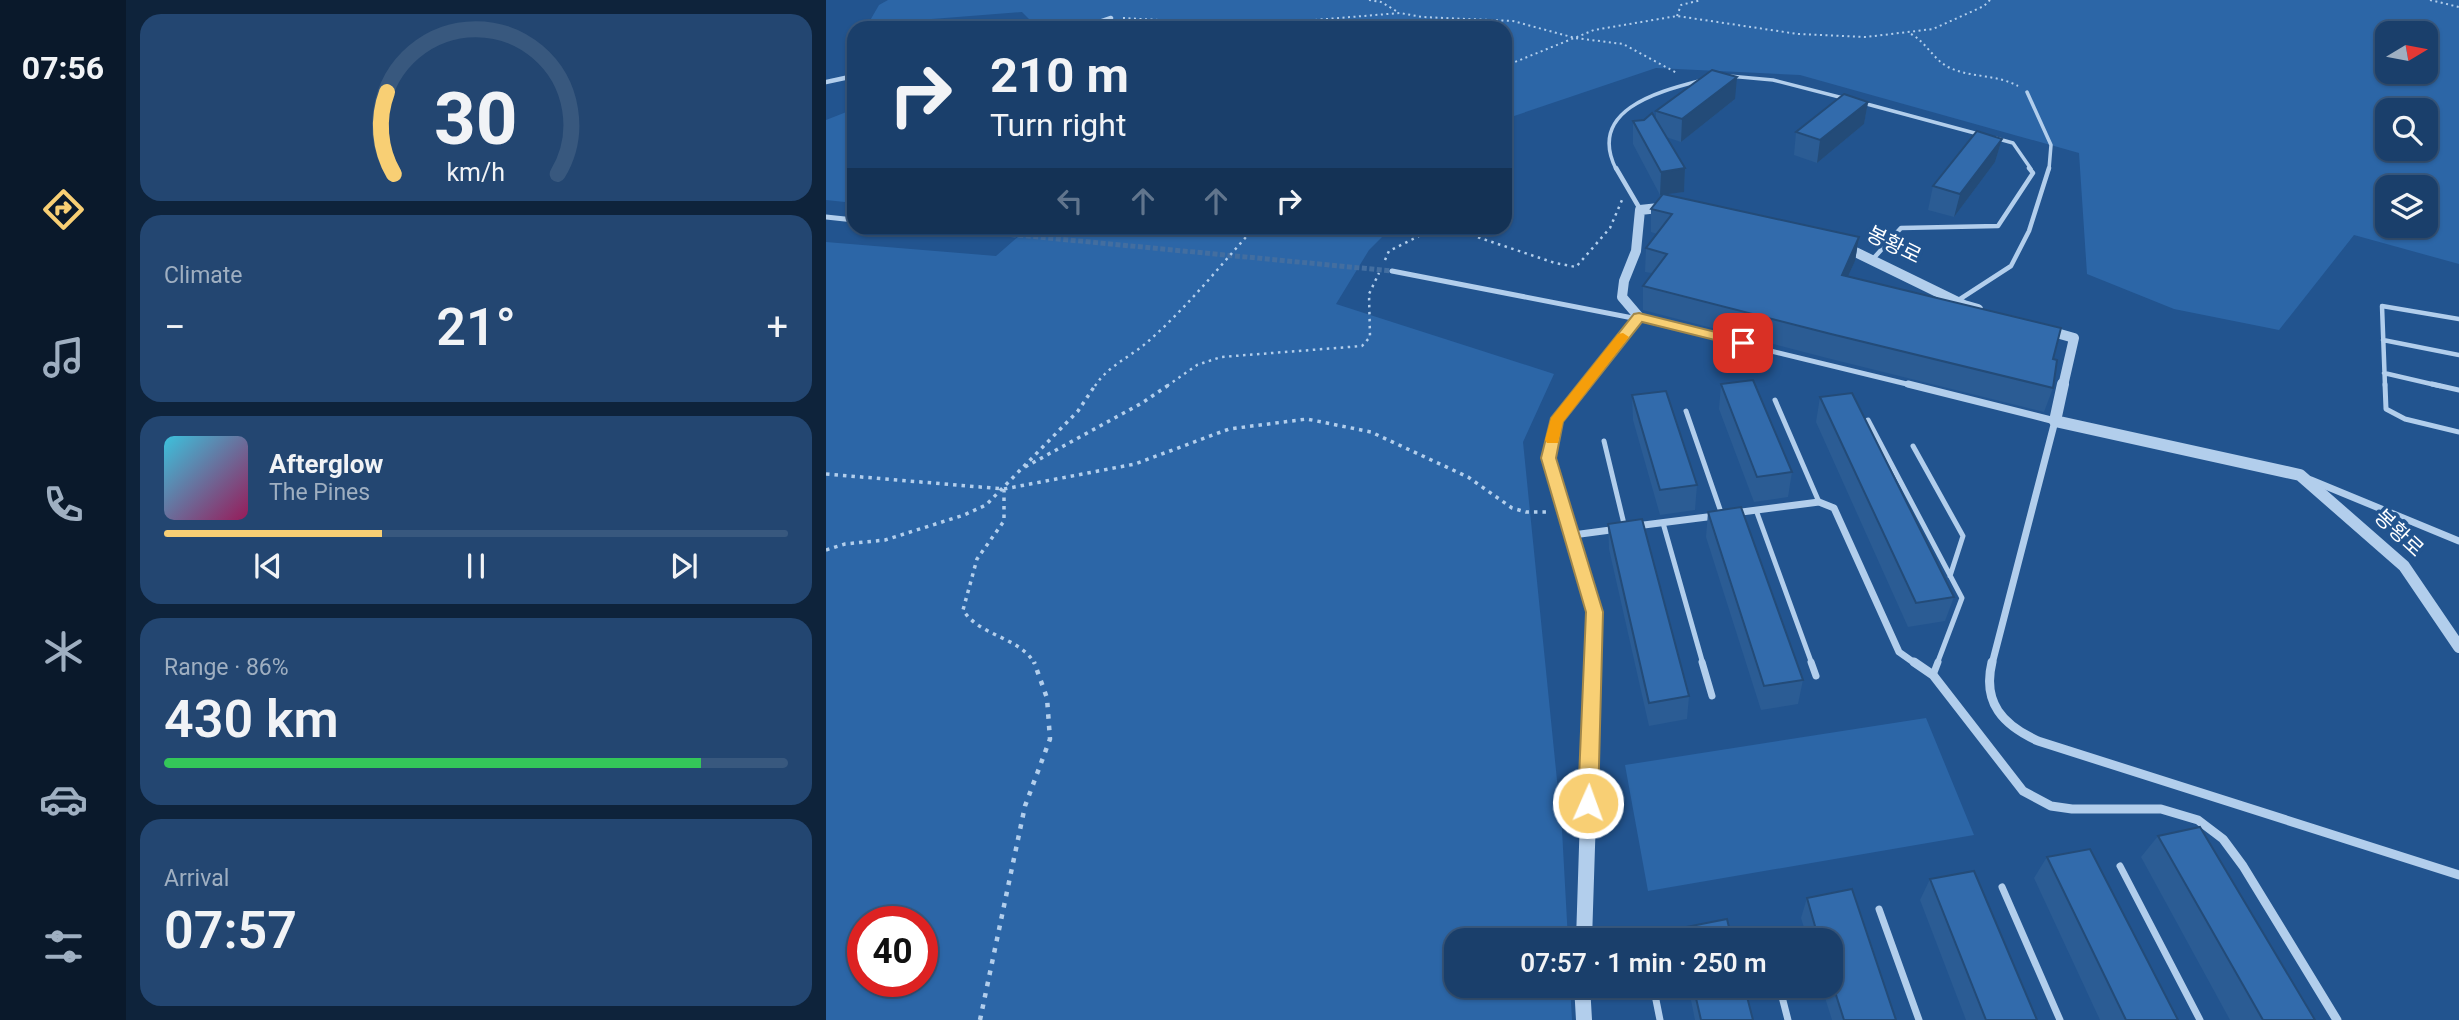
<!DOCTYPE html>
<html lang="en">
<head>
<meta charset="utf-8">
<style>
  body { margin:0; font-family:Roboto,"Noto Sans KR",sans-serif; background:#234671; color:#f1f3f6; height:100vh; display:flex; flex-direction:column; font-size:26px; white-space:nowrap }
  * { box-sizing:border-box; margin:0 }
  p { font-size:23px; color:#9fafc1 }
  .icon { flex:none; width:38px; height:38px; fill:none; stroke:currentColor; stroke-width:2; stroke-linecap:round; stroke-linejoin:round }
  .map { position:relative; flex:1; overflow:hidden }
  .sheet { display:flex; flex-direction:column; gap:14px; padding:14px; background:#0e233b; width:700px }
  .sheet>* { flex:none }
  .banner { position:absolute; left:21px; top:21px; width:665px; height:214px; border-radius:21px; box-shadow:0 2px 5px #0004,0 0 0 2px #38587e; background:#1a3f6b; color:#f1f3f6; overflow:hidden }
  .needle { width:46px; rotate:80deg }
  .buttons { position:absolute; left:1549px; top:21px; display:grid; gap:14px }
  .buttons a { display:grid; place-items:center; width:63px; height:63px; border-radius:14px; background:#1a3f6b; box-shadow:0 2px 5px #0004,0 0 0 2px #38587e; font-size:35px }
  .speed { position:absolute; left:21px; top:906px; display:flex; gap:14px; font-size:35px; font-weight:700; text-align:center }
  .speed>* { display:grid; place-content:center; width:91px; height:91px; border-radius:50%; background:#1a3f6b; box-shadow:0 2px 5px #0004,0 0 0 2px #38587e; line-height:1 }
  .speed .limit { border:10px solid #d22; background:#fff; color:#111 }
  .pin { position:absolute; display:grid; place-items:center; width:60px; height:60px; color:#fff; margin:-30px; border-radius:14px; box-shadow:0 4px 10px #0006 }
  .me { position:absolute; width:77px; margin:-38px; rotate:2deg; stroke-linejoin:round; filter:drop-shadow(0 0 5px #0008) }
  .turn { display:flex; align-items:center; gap:24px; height:147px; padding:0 28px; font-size:32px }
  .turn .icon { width:91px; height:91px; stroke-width:2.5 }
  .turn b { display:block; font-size:49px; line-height:60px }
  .lanes { display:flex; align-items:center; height:66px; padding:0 28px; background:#0003; justify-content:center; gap:35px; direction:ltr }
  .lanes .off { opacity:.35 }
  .big { font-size:52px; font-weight:600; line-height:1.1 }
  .sheet .tile { flex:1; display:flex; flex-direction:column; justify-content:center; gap:10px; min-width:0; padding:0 24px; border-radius:21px; background:#234671 }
  .sheet .dial { align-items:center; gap:0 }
  .dial svg { height:182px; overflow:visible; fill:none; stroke:#38587e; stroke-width:7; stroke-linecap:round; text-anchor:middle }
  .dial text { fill:#f1f3f6; stroke:none }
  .song { display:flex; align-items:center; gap:21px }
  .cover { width:84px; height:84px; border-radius:10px; background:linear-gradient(135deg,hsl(190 70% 55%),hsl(330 70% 35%)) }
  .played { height:7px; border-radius:4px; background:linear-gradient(90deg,#f8cf74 35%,#38587e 35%) }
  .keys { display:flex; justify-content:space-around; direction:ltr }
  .heat { display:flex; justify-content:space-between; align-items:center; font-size:38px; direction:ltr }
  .charge { height:10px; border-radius:5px; background:linear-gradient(90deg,#34c759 86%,#38587e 0) }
  .trip { position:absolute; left:618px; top:928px; width:399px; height:70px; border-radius:21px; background:#1a3f6b; box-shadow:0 2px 5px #0004,0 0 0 2px #38587e; font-weight:600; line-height:70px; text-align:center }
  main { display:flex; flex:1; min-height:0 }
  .tab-bar { display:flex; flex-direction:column; width:126px; justify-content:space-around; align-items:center; background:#0a192b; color:#9fafc1 }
  .tab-bar .icon { width:49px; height:49px }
  .tab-bar .selected { color:#f8cf74 }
  .tab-bar b { font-size:32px; color:#f1f3f6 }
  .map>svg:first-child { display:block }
  .green { fill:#2c66a7; fill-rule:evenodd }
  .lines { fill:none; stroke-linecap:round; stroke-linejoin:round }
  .minor-tunnel { stroke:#436ea0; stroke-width:5; stroke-dasharray:5 2.5; stroke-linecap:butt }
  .path-far3 { stroke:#b2ceec; stroke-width:2; stroke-dasharray:2 3.5; stroke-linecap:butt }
  .path-far2 { stroke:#b2ceec; stroke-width:2.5; stroke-dasharray:2.5 4.5; stroke-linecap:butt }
  .path-far1 { stroke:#b2ceec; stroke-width:3.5; stroke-dasharray:3.5 5; stroke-linecap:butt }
  .path { stroke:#b2ceec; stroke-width:4.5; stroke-dasharray:4.5 7; stroke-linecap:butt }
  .service-far3 { stroke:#b2ceec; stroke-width:3.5 }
  .service-far2 { stroke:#b2ceec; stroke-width:4.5 }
  .service-far1 { stroke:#b2ceec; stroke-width:5 }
  .service { stroke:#b2ceec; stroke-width:7 }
  .minor-far3 { stroke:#b2ceec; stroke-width:4.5 }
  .minor-far2 { stroke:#b2ceec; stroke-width:5 }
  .minor-far1 { stroke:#b2ceec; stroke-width:7 }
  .minor { stroke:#b2ceec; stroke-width:9 }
  .tertiary-far2 { stroke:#b2ceec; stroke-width:10 }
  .tertiary-far1 { stroke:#b2ceec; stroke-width:12 }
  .tertiary { stroke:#b2ceec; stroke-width:16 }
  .wall { fill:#2b5c94 }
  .shaded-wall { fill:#234b78 }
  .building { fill:#326bac; stroke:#234b78; stroke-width:2 }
  .route { fill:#f8cf74; stroke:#a1874b; stroke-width:2 }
  .slow { fill:#f59e0b }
  .labels { text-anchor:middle; stroke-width:7; stroke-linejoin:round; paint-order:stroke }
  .street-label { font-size:21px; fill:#fff; stroke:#22548f }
</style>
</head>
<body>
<main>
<nav class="tab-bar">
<b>07:56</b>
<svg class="icon selected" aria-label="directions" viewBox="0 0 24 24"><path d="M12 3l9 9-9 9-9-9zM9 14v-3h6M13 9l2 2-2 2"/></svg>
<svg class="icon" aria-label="music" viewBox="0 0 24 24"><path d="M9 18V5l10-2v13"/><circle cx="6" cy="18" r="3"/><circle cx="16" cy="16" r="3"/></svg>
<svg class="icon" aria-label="phone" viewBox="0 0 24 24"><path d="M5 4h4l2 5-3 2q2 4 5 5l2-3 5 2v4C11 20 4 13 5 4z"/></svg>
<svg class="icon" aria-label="climate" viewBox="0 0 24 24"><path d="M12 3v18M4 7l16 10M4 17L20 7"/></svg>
<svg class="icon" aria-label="car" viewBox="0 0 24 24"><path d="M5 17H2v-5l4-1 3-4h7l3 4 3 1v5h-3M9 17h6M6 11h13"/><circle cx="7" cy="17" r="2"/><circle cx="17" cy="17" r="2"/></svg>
<svg class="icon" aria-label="filters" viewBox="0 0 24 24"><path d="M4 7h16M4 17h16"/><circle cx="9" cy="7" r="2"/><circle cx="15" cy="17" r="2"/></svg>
</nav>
<section class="sheet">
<div class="tile dial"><svg viewBox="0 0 100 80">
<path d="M14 69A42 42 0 1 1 86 69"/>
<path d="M14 69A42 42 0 0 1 11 33" stroke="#f8cf74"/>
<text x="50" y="56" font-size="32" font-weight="700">30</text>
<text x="50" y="72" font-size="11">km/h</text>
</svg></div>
<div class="tile"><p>Climate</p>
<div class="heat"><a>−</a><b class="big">21°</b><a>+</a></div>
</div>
<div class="tile">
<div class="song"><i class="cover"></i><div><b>Afterglow</b><p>The Pines</p></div></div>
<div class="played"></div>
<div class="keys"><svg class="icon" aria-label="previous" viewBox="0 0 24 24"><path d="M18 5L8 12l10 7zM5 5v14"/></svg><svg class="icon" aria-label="pause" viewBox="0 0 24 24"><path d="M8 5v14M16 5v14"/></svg><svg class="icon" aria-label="next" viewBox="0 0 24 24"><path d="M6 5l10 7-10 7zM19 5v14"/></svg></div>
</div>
<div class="tile"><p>Range · 86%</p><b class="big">430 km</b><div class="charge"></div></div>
<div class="tile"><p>Arrival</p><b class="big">07:57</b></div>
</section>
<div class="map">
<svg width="1633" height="1020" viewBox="0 0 1633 1020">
  <rect width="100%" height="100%" fill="#22548f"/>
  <!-- green -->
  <path class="green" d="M62 0H1633V264L1528 235 1453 330 1348 309 1261 274 1253 153 974 75 830 68 679 119V28H212L196 12 42 24 53 5ZM1561 33H1600V72H1561ZM1561 110H1600V149H1561ZM1561 187H1600V226H1561Z
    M28 109V203L0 200V120Z
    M202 228H565L543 250 510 304 728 374 697 442 736 830 742 940H630V985H744L746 1020H0V242L170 256ZM96 922V982H37V922Z
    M1100 718 1148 835 822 891 799 765Z"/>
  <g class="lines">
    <!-- minor-tunnel -->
    <path class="minor-tunnel" d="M170 233 566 271"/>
    <!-- path-far3 -->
    <path class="path-far3" d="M543 0 555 2 572 12
      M1604 0 1633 7
      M851 16 855 5 875 0
      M297 18 427 25 574 13 596 17 687 21 749 38 797 44 851 73
      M1085 34C1100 42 1107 59 1122 67 1144 78 1170 74 1192 86
      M679 66 768 30 851 16 972 34 1040 37 1107 29 1158 6 1164 0"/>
    <!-- path-far2 -->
    <path class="path-far2" d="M559 260 563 251 597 234 624 228 729 263 750 267 784 228 796 200
      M269 386C281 367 302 358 319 344 359 310 393 267 428 228
      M341 386 371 365 395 357 536 346 544 337 543 294 553 273"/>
    <!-- path-far1 -->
    <path class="path-far1" d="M199 467 316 403 344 384
      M0 474 178 489 309 464 403 429 481 419 545 432 642 477 686 508 700 512H722
      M178 489V521L151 559 137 610C154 637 193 636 209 664
      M0 550 19 544 59 540 138 515 160 505 252 411 270 384"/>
    <!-- path -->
    <path class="path" d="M154 1020 199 806 224 739 221 698 208 662"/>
    <!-- service-far3 -->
    <path class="service-far3" d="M903 76 947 80 1021 99
      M1201 92 1225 145 1223 169
      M1037 103 1156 135
      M1169 138 1187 143 1205 169
      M790 169C761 111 830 92 873 81"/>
    <!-- service-far2 -->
    <path class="service-far2" d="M790 168 814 209
      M1046 260 1075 228 1172 226 1207 173 1203 168
      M1131 301 1185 266 1203 231 1223 168
      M1557 340 1633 355
      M1558 373 1614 386
      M1559 386 1556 306 1633 319"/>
    <!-- service-far1 -->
    <path class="service-far1" d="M1559 384 1560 409 1579 419 1633 432
      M1606 384 1633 390
      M949 400 993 502
      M860 411 896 515
      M1042 420 1136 598 1111 664
      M778 441 799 528
      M1087 446 1137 536 1124 576
      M930 510 986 664
      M837 523 877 664"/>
    <!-- service -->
    <path class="service" d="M876 662 886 696
      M985 662 990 676
      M1107 675 1112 662
      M1294 866 1374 1020
      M1176 887 1234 1020
      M1053 909 1093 1020
      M938 930 941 940
      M827 985 834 1020
      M953 985 962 1020"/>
    <!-- minor-far3 -->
    <path class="minor-far3" d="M256 28 285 18
      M0 82 28 76"/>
    <!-- minor-far2 -->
    <path class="minor-far2" d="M0 217 28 220
      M115 228 170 233
      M566 271 817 320 1089 386"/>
    <!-- minor-far1 -->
    <path class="minor-far1" d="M1082 384 1229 421 1166 664
      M1485 480 1633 541
      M908 513 993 502 1008 508 1073 652 1090 664
      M810 526 889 516
      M747 535 792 529"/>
    <!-- minor -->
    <path class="minor" d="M1088 662 1107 675 1197 791 1225 806 1246 809H1335L1372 820 1397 839 1417 866 1511 1020
      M1166 662C1156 703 1177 725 1212 741L1633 875"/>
    <!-- tertiary-far2 -->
    <path class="tertiary-far2" d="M1017 246 1138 305 1152 309
      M1220 330 1248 338 1237 386
      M758 386 813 317 796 297 798 281 810 251 814 210 842 207"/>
    <!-- tertiary-far1 -->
    <path class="tertiary-far1" d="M760 384 730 421 722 458 769 612 767 664
      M1237 384 1229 421 1474 475 1578 566 1633 647"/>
    <!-- tertiary -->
    <path class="tertiary" d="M758 940 767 662
      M756 985 758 1020"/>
  </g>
  <!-- wall -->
  <path class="wall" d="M909 99 855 142 840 137 859 168 858 192 839 194 1033 237 1029 261 1022 276 1227 359V388L1218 412 1001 358 817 310V286L826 273 819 272 820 248 831 234 825 232V209L837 195H834L807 144V121L830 119V111Z
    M1042 102 1038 124 991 163 968 155 970 132Z
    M1176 139 1169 162 1128 217 1102 210 1107 186Z
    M895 384 966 472 962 497 928 502 893 409Z
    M806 395 871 485 869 510 834 515 807 420Z
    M994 397 1128 597 1119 621 1082 627 990 422Z
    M882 512 977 680 972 704 935 710 880 537Z
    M782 524 863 696 861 719 823 726 783 549Z
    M1332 836 1489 1020H1404L1315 857Z
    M1221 857 1352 1020H1274L1208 878Z
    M1104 879 1211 1020H1140L1094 900Z
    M981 898 1070 1020H1006L995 985H1004V940H982L975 918Z
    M862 985H918L927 1020H869Z"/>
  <!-- shaded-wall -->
  <path class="shaded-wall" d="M911 77 909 99 855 142 856 119Z
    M1042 102 1038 124 991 163 994 140Z
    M1176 139 1169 162 1128 217 1134 194Z
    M859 168 858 192 834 195 835 172Z
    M1033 237 1029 261 1012 298 1016 275Z"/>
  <!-- building -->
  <path class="building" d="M886 70 911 77 856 119 830 111Z
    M1018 94 1042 102 994 140 970 132Z
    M826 113 859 168 835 172 807 121 818 120Z
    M1151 131 1176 139 1134 194 1107 186Z
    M837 194 1033 237 1016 275 1235 328 1227 359 1231 360 1227 388 1005 334 817 286 841 254 820 248 846 214 825 209Z
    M927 380 966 472 931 477 895 384Z
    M840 391 871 485 834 490 806 395Z
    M1026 393 1128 597 1090 603 994 397Z
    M915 507 977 680 938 686 882 512Z
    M816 519 863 696 823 703 782 524Z
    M1374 827 1489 1020H1437L1332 836Z
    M1264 849 1352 1020H1300L1221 857Z
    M1148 871 1211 1020H1160L1104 879Z
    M1026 889 1070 1020H1018L1004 976V940H993L981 898Z
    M901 919 906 940H857L855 928Z
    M867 985H918L927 1020H875Z"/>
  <!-- route -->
  <path class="route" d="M813 313 922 340 924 343 917 347 816 322 737 422 730 458 777 612 772 803 769 810 762 812 755 810 752 803 760 612 715 458 725 418 808 314Z"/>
  <!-- slow -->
  <path class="slow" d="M797 333 803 337 737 422 732 443H721L719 440 725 418 792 334Z"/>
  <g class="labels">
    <!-- street labels -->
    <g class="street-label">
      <text transform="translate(1068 245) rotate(26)" y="7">봉황로</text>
      <text transform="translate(1573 533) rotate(43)" y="7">봉황로</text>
    </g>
  </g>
</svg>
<div class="buttons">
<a><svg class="needle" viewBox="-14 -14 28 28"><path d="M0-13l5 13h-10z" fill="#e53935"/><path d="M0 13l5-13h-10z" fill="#9fafc1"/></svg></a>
<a><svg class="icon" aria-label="search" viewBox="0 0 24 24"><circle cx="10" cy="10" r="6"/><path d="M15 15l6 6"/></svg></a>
<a><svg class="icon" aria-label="layers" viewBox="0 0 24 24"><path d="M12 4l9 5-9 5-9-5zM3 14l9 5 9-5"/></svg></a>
</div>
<div class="speed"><div class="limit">40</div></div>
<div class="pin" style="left:917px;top:343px;background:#d93025"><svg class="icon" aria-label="arrive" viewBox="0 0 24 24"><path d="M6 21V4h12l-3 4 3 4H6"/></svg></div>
<svg class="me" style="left:762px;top:803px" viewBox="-20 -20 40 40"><circle r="17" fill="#f8cf74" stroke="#fff" stroke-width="3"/><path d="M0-11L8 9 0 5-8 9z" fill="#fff"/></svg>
<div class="trip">07:57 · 1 min · 250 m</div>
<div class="banner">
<div class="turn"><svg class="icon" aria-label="right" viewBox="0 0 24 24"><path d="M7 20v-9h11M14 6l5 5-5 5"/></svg><div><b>210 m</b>Turn right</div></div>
<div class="lanes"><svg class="icon off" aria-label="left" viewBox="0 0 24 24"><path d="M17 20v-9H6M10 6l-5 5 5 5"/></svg><svg class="icon off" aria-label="ahead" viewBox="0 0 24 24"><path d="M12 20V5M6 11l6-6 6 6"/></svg><svg class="icon off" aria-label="ahead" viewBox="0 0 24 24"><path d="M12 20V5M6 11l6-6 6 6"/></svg><svg class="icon" aria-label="right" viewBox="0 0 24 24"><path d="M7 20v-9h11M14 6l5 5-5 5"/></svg></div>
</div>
</div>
</main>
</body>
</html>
